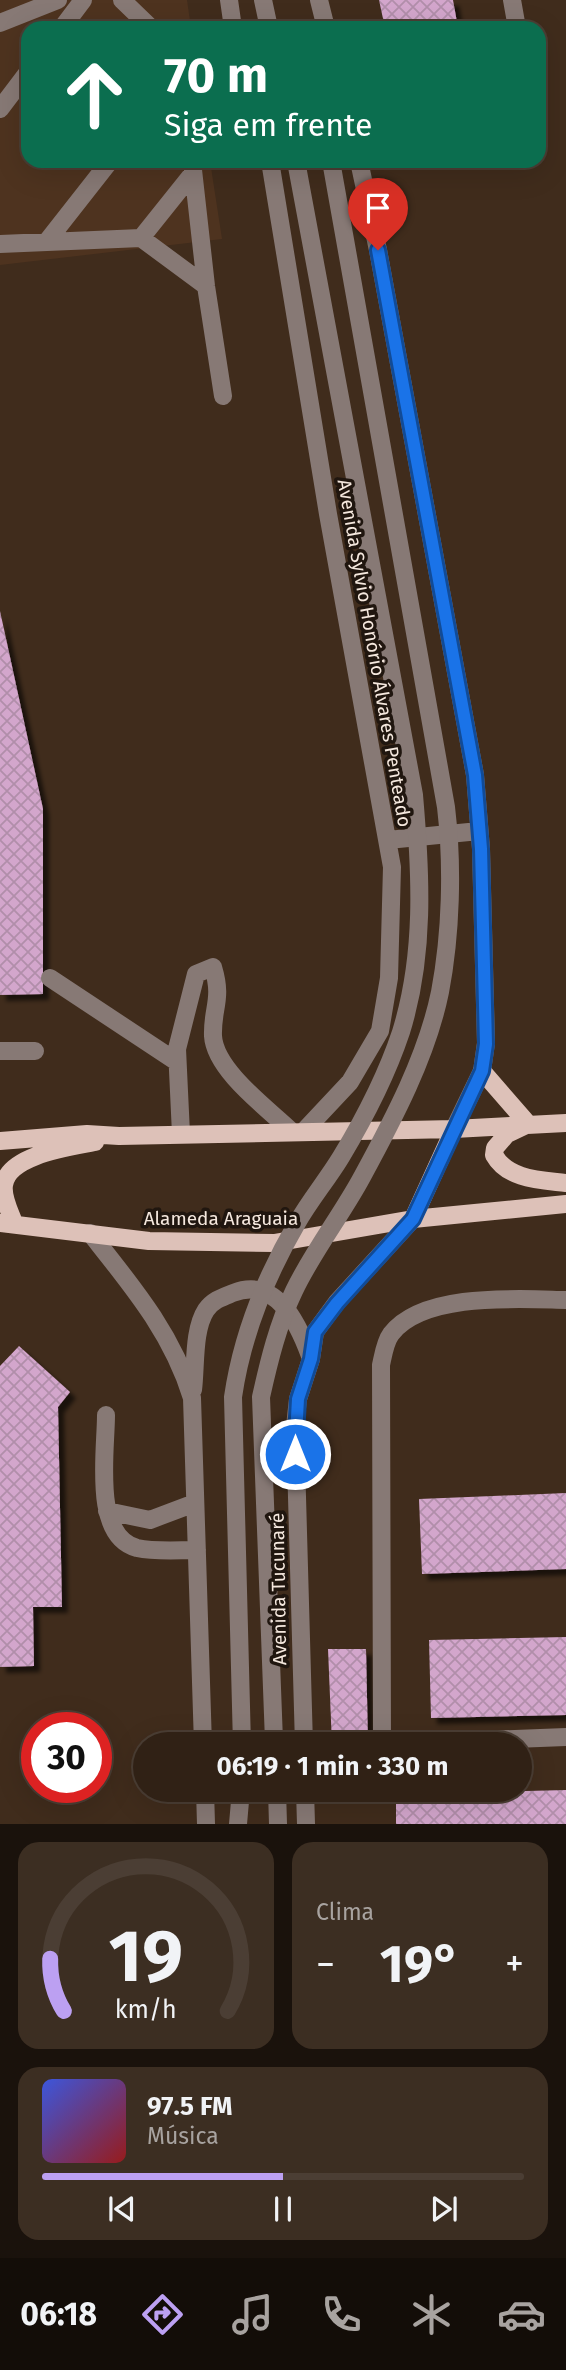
<!DOCTYPE html>
<html lang="pt">
<head>
<meta charset="utf-8">
<style>
  body { margin:0; font-family:"Fira Sans",sans-serif; background:#3c2e22; color:#f1f3f6; height:100vh; display:flex; flex-direction:column; font-size:26px; white-space:nowrap }
  * { box-sizing:border-box; margin:0 }
  p { font-size:23px; color:#a8a3a0 }
  .icon { flex:none; width:38px; height:38px; fill:none; stroke:currentColor; stroke-width:2; stroke-linecap:round; stroke-linejoin:round }
  .map { position:relative; height:1824px; overflow:hidden }
  .sheet { display:flex; flex-direction:column; gap:18px; padding:18px; background:#1a120c; flex:1 }
  .sheet>* { flex:none }
  .banner { position:absolute; left:21px; top:21px; width:525px; height:147px; border-radius:21px; box-shadow:0 7px 28px #0002,0 0 0 2px #4b3e34; background:#0b6e4f; color:#fff; overflow:hidden }
  .speed { position:absolute; left:21px; top:1712px; display:flex; gap:14px; font-size:35px; font-weight:700; text-align:center }
  .speed>* { display:grid; place-content:center; width:91px; height:91px; border-radius:50%; background:#302115; box-shadow:0 7px 28px #0002,0 0 0 2px #4b3e34; line-height:1 }
  .speed .limit { border:10px solid #d22; background:#fff; color:#111 }
  .pin { position:absolute; display:grid; place-items:center; width:60px; height:60px; color:#fff; margin:-72px -30px; border-radius:50% 50% 50% 0; rotate:-45deg; box-shadow:0 0 7px #0007 }
  .pin .icon { rotate:45deg }
  .me { position:absolute; width:77px; margin:-38px; rotate:0deg; stroke-linejoin:round; filter:drop-shadow(0 0 5px #0008) }
  .turn { display:flex; align-items:center; gap:24px; height:147px; padding:0 28px; font-size:32px }
  .turn .icon { width:91px; height:91px; stroke-width:2.5 }
  .turn b { display:block; font-size:49px; line-height:60px }
  .big { font-size:52px; font-weight:700; line-height:1.1 }
  .sheet .widget { flex:1; display:flex; flex-direction:column; justify-content:center; gap:10px; min-width:0; padding:0 24px; border-radius:21px; background:#3c2e22 }
  .sheet .dial { align-items:center; gap:0 }
  .dial svg { height:182px; overflow:visible; fill:none; stroke:#4b3e34; stroke-width:7; stroke-linecap:round; text-anchor:middle }
  .dial text { fill:#f1f3f6; stroke:none }
  .song { display:flex; align-items:center; gap:21px }
  .cover { width:84px; height:84px; border-radius:10px; background:linear-gradient(135deg,hsl(230 70% 55%),hsl(0 70% 35%)) }
  .played { height:7px; border-radius:4px; background:linear-gradient(90deg,#bca0f2 50%,#4b3e34 50%) }
  .keys { display:flex; justify-content:space-around; direction:ltr }
  .heat { display:flex; justify-content:space-between; align-items:center; font-size:38px; direction:ltr }
  .sheet .tiles { flex:1; display:grid; gap:18px; grid-template-columns:1fr 1fr }
  .widget:last-child { grid-column:span 2 }
  .trip { position:absolute; left:133px; top:1732px; width:399px; height:70px; border-radius:35px; background:#302115; box-shadow:0 7px 28px #0002,0 0 0 2px #4b3e34; font-weight:700; line-height:70px; text-align:center }
  .dock { display:flex; height:112px; justify-content:space-around; align-items:center; background:#130d08; color:#a8a3a0 }
  .dock .icon { width:49px; height:49px }
  .dock .on { color:#bca0f2 }
  .dock b { font-size:32px; color:#f1f3f6 }
  .map>svg:first-child { display:block }
  .built { fill:#4e331f }
  .building { fill:url(#building-cross-hatch); filter:url(#shadow) }
  .lines { fill:none; stroke-linecap:round; stroke-linejoin:round }
  .minor { stroke:#877975; stroke-width:18 }
  .major { stroke:#ddc1b8; stroke-width:18 }
  .minor-bridge { stroke:#877975; stroke-width:18 }
  .route-casing { stroke:#114b97; stroke-width:18 }
  .route { stroke:#1a73e8; stroke-width:12 }
  .labels { text-anchor:middle; stroke-width:7; stroke-linejoin:round; paint-order:stroke }
  .street-label { font-size:19px; fill:#f5e8de; stroke:#20160f }
</style>
</head>
<body>
<div class="map">
<svg width="566" height="1824" viewBox="0 0 566 1824">
  <defs>
    <pattern id="building-cross-hatch" width="8" height="8" patternUnits="userSpaceOnUse" patternTransform="scale(1.75)"><rect width="8" height="8" fill="#d3a6cc"/><path d="M0 0l8 8M0 8l8-8" fill="none" stroke="#b18eaa"/></pattern>
    <filter id="shadow"><feDropShadow dx="6" dy="6" stdDeviation="2" flood-color="#0009"/></filter>
  </defs>
  <rect width="100%" height="100%" fill="#402c1c"/>
  <!-- built -->
  <path class="built" d="M0 0H187L191 28H28V161H210L222 239 0 265Z"/>
  <!-- building -->
  <path class="building" d="M379 0H453L458 28H385Z
    M0 611 43 809V994L0 995Z
    M19 1346 70 1392 58 1407 62 1607H33L34 1666 0 1667V1366Z
    M566 1493V1569L422 1574 419 1499Z
    M566 1637V1715L431 1718 429 1640Z
    M328 1649H366L368 1745H332Z
    M566 1790V1824H396V1794Z"/>
  <g class="lines">
    <!-- minor -->
    <path class="minor" d="M122 0 151 28
      M229 0 233 28
      M263 0 269 28
      M319 0 326 28
      M512 0 517 28
      M0 23 58 0
      M62 28 83 0
      M0 109 28 72
      M192 161 206 286 223 396
      M270 161 328 514 392 867 389 978 380 1031 350 1082 305 1130
      M359 161 378 250 475 775 481 849 486 1043 482 1071 454 1129
      M141 238 193 173
      M48 240 110 161
      M0 244 141 238 206 286
      M388 840 479 831
      M50 978 177 1062
      M0 1051H35
      M181 1134 177 1049 196 974 213 967C223 1000 212 1007 213 1036 215 1070 267 1108 290 1130
      M90 1233C132 1286 172 1333 192 1398L203 1745
      M566 1300C518 1299 423 1292 391 1334 385 1342 383 1356 381 1365L382 1744 566 1737
      M193 1390C196 1366 193 1330 206 1310 213 1300 223 1297 233 1293 276 1276 298 1323 310 1356
      M106 1415C106 1452 92 1536 137 1548 156 1552 177 1550 197 1550
      M107 1511 150 1520 195 1503
      M304 1745 295 1426 298 1399 311 1359 315 1332 337 1302 413 1219
      M205 1790 206 1824
      M277 1790 278 1824
      M305 1790 306 1824
      M238 1824 241 1790"/>
    <!-- major -->
    <path class="major" d="M482 1071 528 1124 507 1134 495 1148 494 1155C508 1180 541 1180 566 1183
      M0 1141 87 1134 119 1136 454 1129 566 1123
      M413 1219 454 1129
      M0 1223 149 1241 274 1243 413 1219 566 1204
      M14 1223C10 1212 2 1197 4 1185 8 1155 70 1147 95 1142"/>
    <!-- minor-bridge -->
    <path class="minor-bridge" d="M274 1741 261 1397C269 1361 278 1324 294 1291 313 1251 341 1216 362 1177 393 1120 427 1056 440 992 451 934 453 866 446 807L331 161
      M242 1745 233 1397C242 1335 265 1278 297 1223 310 1200 327 1180 341 1157 364 1119 387 1074 401 1032 425 955 421 875 414 795L296 161"/>
  </g>
  <g class="lines">
    <defs>
      <path id="route" d="M295 1454 298 1399 311 1359 315 1332 337 1303 413 1219 482 1071 486 1044 481 849 475 775 378 250"/>
    </defs>
    <!-- route casing -->
    <use href="#route" class="route-casing"/>
    <!-- route -->
    <use href="#route" class="route"/>
  </g>
  <g class="labels">
    <!-- street labels -->
    <g class="street-label">
      <text transform="translate(375 653) rotate(80)" y="7">Avenida Sylvio Honório Álvares Penteado</text>
      <text x="221" y="1225">Alameda Araguaia</text>
      <text transform="translate(278 1589) rotate(-91)" y="7">Avenida Tucunaré</text>
    </g>
  </g>
</svg>
<div class="speed"><div class="limit">30</div></div>
<div class="pin" style="left:378px;top:250px;background:#d93025"><svg class="icon" aria-label="arrive" viewBox="0 0 24 24"><path d="M6 21V4h12l-3 4 3 4H6"/></svg></div>
<svg class="me" style="left:295px;top:1454px" viewBox="-20 -20 40 40"><circle r="17" fill="#1a73e8" stroke="#fff" stroke-width="3"/><path d="M0-11L8 9 0 5-8 9z" fill="#fff"/></svg>
<div class="trip">06:19 · 1 min · 330 m</div>
<div class="banner">
<div class="turn"><svg class="icon" aria-label="ahead" viewBox="0 0 24 24"><path d="M12 20V5M6 11l6-6 6 6"/></svg><div><b>70 m</b>Siga em frente</div></div>
</div>
</div>
<section class="sheet">
<div class="tiles">
<div class="widget dial"><svg viewBox="0 0 100 80">
<path d="M14 69A42 42 0 1 1 86 69"/>
<path d="M14 69A42 42 0 0 1 8 46" stroke="#bca0f2"/>
<text x="50" y="56" font-size="32" font-weight="700">19</text>
<text x="50" y="72" font-size="11">km/h</text>
</svg></div>
<div class="widget"><p>Clima</p>
<div class="heat"><a>−</a><b class="big">19°</b><a>+</a></div>
</div>
<div class="widget">
<div class="song"><i class="cover"></i><div><b>97.5 FM</b><p>Música</p></div></div>
<div class="played"></div>
<div class="keys"><svg class="icon" aria-label="previous" viewBox="0 0 24 24"><path d="M18 5L8 12l10 7zM5 5v14"/></svg><svg class="icon" aria-label="pause" viewBox="0 0 24 24"><path d="M8 5v14M16 5v14"/></svg><svg class="icon" aria-label="next" viewBox="0 0 24 24"><path d="M6 5l10 7-10 7zM19 5v14"/></svg></div>
</div>
</div>
</section>
<nav class="dock">
<b>06:18</b>
<svg class="icon on" aria-label="directions" viewBox="0 0 24 24"><path d="M12 3l9 9-9 9-9-9zM9 14v-3h6M13 9l2 2-2 2"/></svg>
<svg class="icon" aria-label="music" viewBox="0 0 24 24"><path d="M9 18V5l10-2v13"/><circle cx="6" cy="18" r="3"/><circle cx="16" cy="16" r="3"/></svg>
<svg class="icon" aria-label="phone" viewBox="0 0 24 24"><path d="M5 4h4l2 5-3 2q2 4 5 5l2-3 5 2v4C11 20 4 13 5 4z"/></svg>
<svg class="icon" aria-label="climate" viewBox="0 0 24 24"><path d="M12 3v18M4 7l16 10M4 17L20 7"/></svg>
<svg class="icon" aria-label="car" viewBox="0 0 24 24"><path d="M5 17H2v-5l4-1 3-4h7l3 4 3 1v5h-3M9 17h6M6 11h13"/><circle cx="7" cy="17" r="2"/><circle cx="17" cy="17" r="2"/></svg>
</nav>
</body>
</html>
